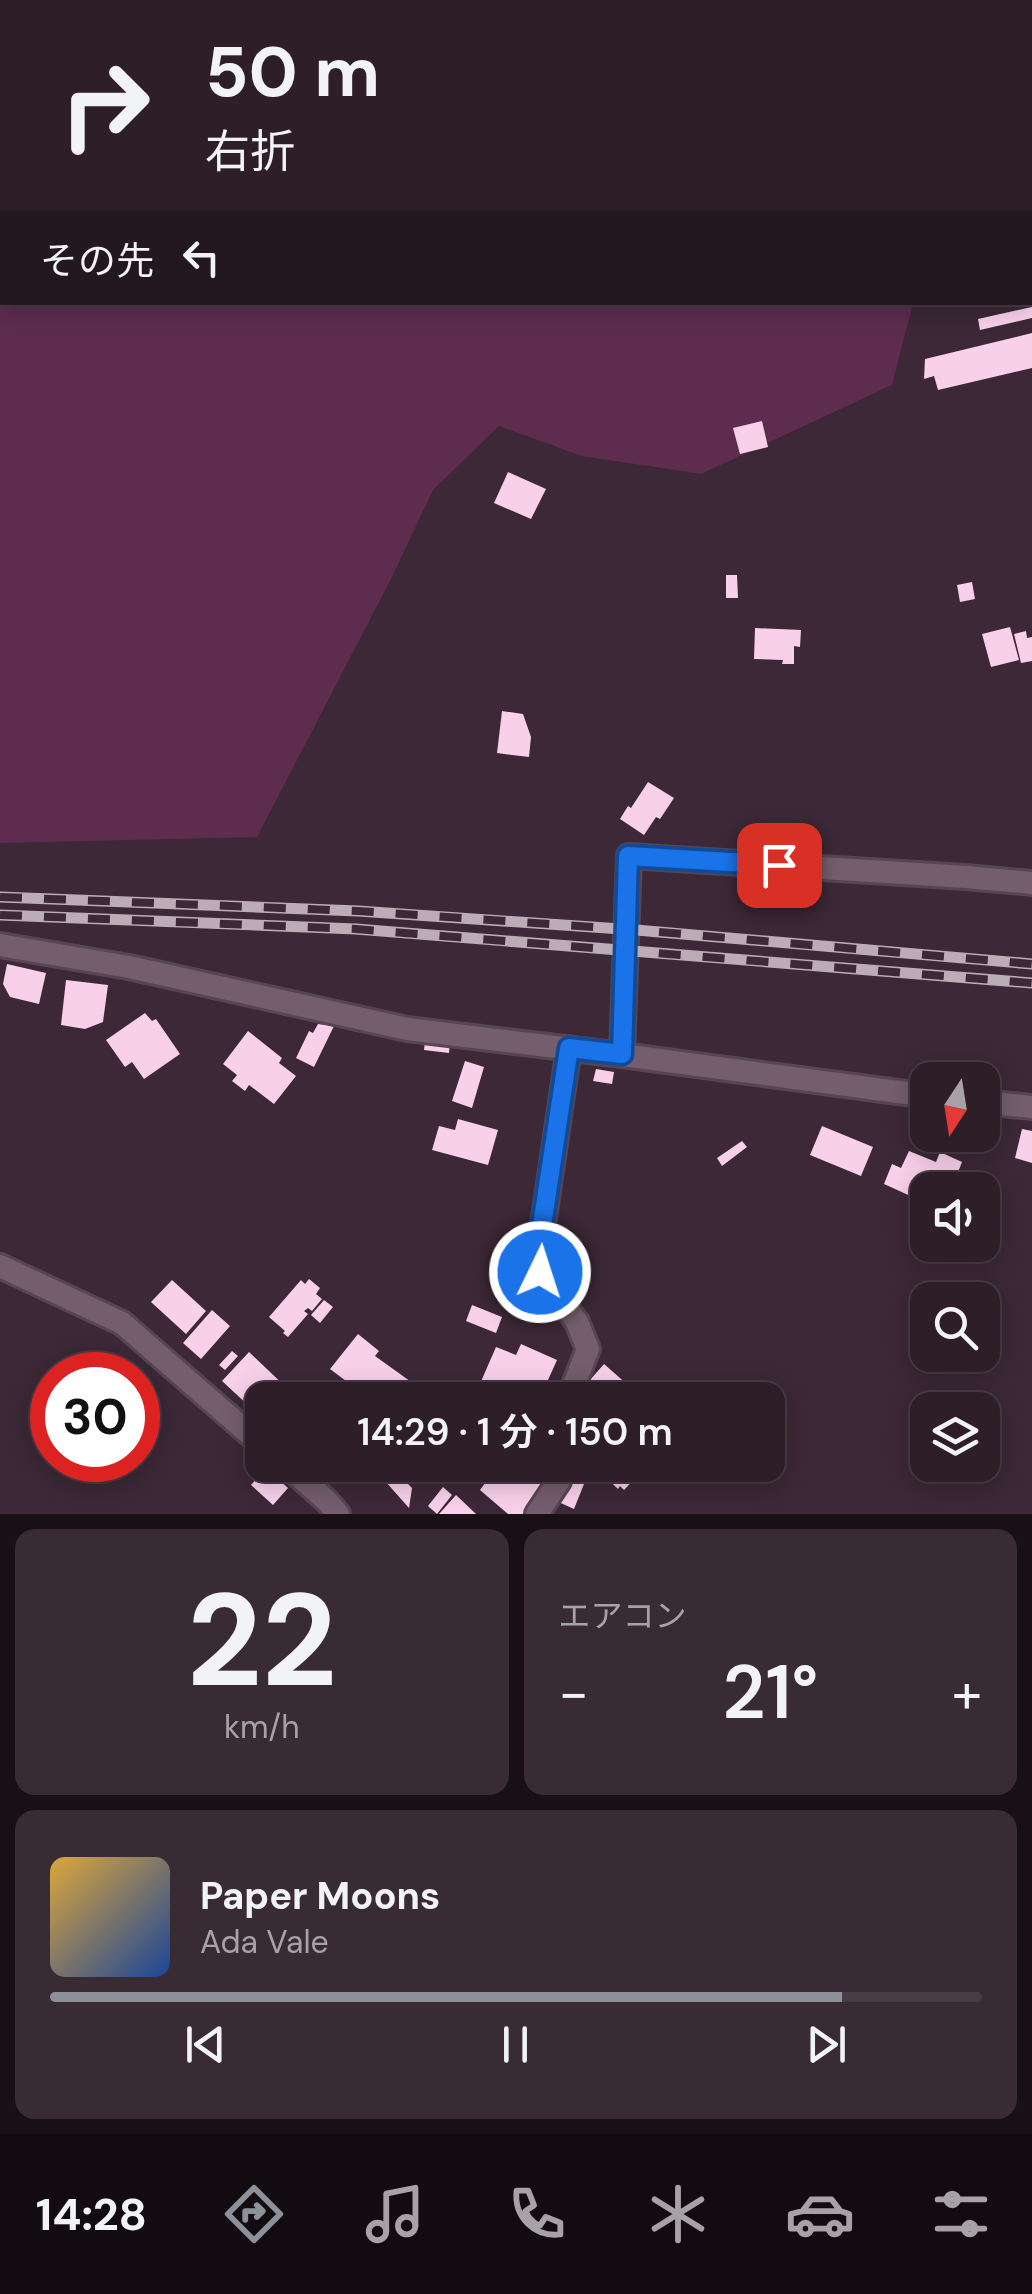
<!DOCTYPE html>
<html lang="ja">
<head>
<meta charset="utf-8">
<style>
  body { margin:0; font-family:"DM Sans","Noto Sans JP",sans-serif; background:#392b34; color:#f1f3f6; height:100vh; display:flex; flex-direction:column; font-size:38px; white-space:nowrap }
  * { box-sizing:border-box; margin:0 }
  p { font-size:32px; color:#a7a2a8 }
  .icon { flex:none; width:55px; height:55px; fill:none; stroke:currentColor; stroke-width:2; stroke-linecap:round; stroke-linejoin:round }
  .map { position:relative; height:1514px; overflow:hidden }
  .details { display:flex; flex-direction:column; gap:15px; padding:15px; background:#191016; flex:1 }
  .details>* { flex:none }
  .top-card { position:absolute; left:0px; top:0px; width:1032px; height:305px; box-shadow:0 5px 25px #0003,0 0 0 2px #483c45; background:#2d1e28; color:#f1f3f6; overflow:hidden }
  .needle { width:65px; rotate:192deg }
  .buttons { position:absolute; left:910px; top:1062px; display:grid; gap:20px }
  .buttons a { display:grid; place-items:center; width:90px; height:90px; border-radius:20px; background:#2d1e28; box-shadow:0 5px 25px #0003,0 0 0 2px #483c45; font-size:50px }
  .speed { position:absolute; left:30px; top:1352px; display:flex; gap:20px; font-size:50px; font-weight:700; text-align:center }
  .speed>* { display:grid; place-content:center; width:130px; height:130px; border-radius:50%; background:#2d1e28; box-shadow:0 5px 25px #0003,0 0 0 2px #483c45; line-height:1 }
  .speed .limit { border:15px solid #d22; background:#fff; color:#111 }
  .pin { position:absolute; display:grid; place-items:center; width:85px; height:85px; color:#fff; margin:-42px; border-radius:20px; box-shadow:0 5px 15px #0006 }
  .me { position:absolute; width:110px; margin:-55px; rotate:4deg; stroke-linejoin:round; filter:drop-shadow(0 0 8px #0008) }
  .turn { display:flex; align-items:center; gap:35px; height:210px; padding:0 40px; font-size:45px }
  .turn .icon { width:130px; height:130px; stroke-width:2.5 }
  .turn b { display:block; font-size:70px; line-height:85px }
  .then { display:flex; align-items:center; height:95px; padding:0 40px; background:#0003; gap:20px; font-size:38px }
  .big { font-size:75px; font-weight:600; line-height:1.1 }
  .details .tile { flex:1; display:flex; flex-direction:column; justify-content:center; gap:15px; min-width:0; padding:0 35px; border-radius:20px; background:#392b34 }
  .details .dial { align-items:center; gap:0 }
  .dial b { font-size:130px; line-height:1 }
  .song { display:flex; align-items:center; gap:30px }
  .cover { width:120px; height:120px; border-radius:15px; background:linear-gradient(135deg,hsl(40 70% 55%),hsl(220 70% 35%)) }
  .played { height:10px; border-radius:5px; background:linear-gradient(90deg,#8c9099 85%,#483c45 85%) }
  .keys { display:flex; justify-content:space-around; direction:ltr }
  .heat { display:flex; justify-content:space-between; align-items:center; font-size:55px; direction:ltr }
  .details .tiles { flex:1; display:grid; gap:15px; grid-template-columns:1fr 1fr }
  .tile:last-child { grid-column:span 2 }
  .trip { position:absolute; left:245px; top:1382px; width:540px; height:100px; border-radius:20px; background:#2d1e28; box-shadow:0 5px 25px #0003,0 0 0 2px #483c45; font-weight:600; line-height:100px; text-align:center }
  .dock { display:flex; height:160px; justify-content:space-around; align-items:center; background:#120c10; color:#a7a2a8 }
  .dock .icon { width:70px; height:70px }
  .dock .current { color:#8c9099 }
  .dock b { font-size:45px; color:#f1f3f6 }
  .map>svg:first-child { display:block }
  .green { fill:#5d2c4f }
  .building { fill:#f8d0ea }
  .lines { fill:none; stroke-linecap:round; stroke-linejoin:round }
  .street-casing { stroke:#574651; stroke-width:28 }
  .street { stroke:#745d6c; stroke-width:22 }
  .rail-casing { stroke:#bbacb5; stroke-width:11 }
  .rail { stroke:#3c2836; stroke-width:8; stroke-dasharray:22; stroke-linecap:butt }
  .route-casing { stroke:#114b97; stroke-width:25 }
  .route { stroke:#1a73e8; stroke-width:18 }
</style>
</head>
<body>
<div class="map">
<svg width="1032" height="1514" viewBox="0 0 1032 1514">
  <rect width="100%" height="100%" fill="#3c2836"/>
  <!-- green -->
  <path class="green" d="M0 0H1032V57L1030 58V2H2V302L913 303 892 385 701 474 582 456 499 426 433 490 391 579 257 837 0 843Z"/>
  <!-- building -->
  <path class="building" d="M1032 307V318L980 330 978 319Z
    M1032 333V368L938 390 934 376 924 379 925 359Z
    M762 421 768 447 740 454 733 428Z
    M508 472 546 489 531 519 494 503Z
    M726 575H737L738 598H726Z
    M972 582 975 599 960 602 957 585Z
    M1010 627 1019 660 991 667 982 634Z
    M755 628 801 630 800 647 794 646V664H782L783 660 754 659Z
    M1026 631 1027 638 1032 637V661L1021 663 1014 634Z
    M502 711 523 714 531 737 529 757 497 753Z
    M648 782 674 798 660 819 656 817 644 835 620 819 628 806 631 808Z
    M7 964 46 973 39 1004 10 997 3 984Z
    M66 980 108 985 103 1022 85 1029 61 1025Z
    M145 1013 152 1021 156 1019 180 1054 144 1079 132 1062 125 1067 106 1040Z
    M318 1024 334 1026 314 1067 296 1058 309 1031 313 1033Z
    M248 1031 282 1058 279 1063 296 1076 274 1104 249 1085 245 1091 232 1081 237 1075 223 1064Z
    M425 1040 450 1042 449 1053 424 1050Z
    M465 1061 484 1067 472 1108 452 1101Z
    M596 1069 614 1072 612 1084 593 1081Z
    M458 1119 498 1130 488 1165 432 1150 439 1126 455 1130Z
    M822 1126 873 1147 861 1176 810 1155Z
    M1022 1129 1032 1131V1163L1015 1158Z
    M742 1141 747 1147 722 1166 717 1158Z
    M909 1151 936 1162 940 1152 962 1162 951 1190H928V1204L884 1184 892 1164 901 1168Z
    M309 1279 320 1288 316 1294 322 1299 312 1311 308 1308 304 1311 308 1314 288 1337 283 1333 285 1331 269 1317 301 1280 305 1284Z
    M172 1280 206 1311 186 1334 151 1302Z
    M324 1300 333 1307 320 1323 311 1315Z
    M472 1305 502 1317 496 1333 466 1321Z
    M212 1310 230 1326 201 1359 183 1343Z
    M358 1334 379 1351 375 1356 414 1384 407 1392 418 1400H335L332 1397 346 1381 330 1369Z
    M521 1344 557 1360 539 1400H511L479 1386 496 1347 516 1355Z
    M232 1351 238 1356 225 1370 219 1365Z
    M249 1352 288 1389 298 1400H262V1418L222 1381Z
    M604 1364 637 1393 631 1400H595L582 1389Z
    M698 1385 709 1397 705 1400H695L689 1393Z
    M385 1465H412L419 1473 408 1484 412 1488 409 1508 377 1472Z
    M477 1465H548L543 1483 527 1514H508L480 1490 491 1475Z
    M569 1465H576L588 1474 574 1509 554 1500Z
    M593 1465H636L642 1471 624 1490 620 1486 618 1489Z
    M266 1468 288 1488 273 1505 251 1485Z
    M443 1487 452 1495 437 1514 428 1506Z
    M456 1495 476 1514H439Z"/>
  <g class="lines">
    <defs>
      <path id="street" d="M0 945 129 967 407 1029 622 1055 928 1096
        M622 1055 629 856 966 877 1032 883
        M982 1102 1032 1107
        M0 1266 122 1323 262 1445
        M568 1400 588 1349 577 1322 540 1272 539 1252 569 1048
        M286 1465 327 1501 338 1514
        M537 1514 559 1481 561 1465"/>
    </defs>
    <!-- street casing -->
    <use href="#street" class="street-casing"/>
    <!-- street -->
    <use href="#street" class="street"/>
    <defs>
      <path id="rail" d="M0 897 358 911 636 930 1032 964
        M0 915 356 929 1032 983"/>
    </defs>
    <!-- rail casing -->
    <use href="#rail" class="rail-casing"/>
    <!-- rail -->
    <use href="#rail" class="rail"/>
  </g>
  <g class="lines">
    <defs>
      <path id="route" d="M540 1272 538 1252 569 1048 622 1054 628 856 779 865"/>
    </defs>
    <!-- route casing -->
    <use href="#route" class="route-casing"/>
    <!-- route -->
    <use href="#route" class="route"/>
  </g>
</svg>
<div class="buttons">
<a><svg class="needle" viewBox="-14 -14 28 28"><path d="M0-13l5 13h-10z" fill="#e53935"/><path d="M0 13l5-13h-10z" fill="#a7a2a8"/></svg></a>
<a><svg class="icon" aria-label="sound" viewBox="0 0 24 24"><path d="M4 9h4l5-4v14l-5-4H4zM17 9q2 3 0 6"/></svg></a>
<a><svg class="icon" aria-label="search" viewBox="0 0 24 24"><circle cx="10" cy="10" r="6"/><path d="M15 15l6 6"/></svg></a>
<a><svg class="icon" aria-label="layers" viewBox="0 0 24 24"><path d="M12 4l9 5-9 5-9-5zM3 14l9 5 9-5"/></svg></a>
</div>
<div class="speed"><div class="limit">30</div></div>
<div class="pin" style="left:779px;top:865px;background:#d93025"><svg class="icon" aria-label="arrive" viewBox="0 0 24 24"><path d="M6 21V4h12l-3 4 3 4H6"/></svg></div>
<svg class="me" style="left:540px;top:1272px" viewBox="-20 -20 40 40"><circle r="17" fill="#1a73e8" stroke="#fff" stroke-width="3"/><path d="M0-11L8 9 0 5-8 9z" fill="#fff"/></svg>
<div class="trip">14:29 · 1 分 · 150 m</div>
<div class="top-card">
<div class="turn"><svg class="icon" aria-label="right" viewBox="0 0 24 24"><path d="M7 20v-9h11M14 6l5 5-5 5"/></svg><div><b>50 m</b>右折</div></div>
<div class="then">その先<svg class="icon" aria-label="left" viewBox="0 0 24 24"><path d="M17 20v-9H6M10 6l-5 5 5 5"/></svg></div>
</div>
</div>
<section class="details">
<div class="tiles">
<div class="tile dial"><b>22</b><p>km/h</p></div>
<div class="tile"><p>エアコン</p>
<div class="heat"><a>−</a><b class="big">21°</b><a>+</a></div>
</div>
<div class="tile">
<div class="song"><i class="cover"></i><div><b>Paper Moons</b><p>Ada Vale</p></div></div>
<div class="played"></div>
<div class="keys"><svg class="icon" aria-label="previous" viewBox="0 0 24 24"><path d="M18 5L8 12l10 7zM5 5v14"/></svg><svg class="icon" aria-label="pause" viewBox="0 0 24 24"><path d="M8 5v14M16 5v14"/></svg><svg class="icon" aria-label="next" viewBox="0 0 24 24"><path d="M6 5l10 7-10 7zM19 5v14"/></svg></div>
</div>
</div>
</section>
<nav class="dock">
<b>14:28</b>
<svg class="icon current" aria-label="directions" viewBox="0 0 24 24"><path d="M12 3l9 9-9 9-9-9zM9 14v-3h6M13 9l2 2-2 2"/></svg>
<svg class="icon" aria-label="music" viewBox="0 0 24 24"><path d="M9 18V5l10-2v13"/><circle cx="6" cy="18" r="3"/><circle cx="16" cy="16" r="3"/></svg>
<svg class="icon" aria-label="phone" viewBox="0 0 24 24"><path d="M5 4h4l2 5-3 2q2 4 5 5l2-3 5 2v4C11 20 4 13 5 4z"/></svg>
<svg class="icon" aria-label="climate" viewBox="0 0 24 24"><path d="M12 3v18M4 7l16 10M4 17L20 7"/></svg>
<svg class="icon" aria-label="car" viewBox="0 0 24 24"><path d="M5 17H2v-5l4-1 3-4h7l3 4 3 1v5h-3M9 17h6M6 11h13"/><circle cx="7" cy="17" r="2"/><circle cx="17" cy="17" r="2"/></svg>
<svg class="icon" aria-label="filters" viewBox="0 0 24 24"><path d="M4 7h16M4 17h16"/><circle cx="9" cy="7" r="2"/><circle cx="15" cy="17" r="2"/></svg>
</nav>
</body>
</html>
